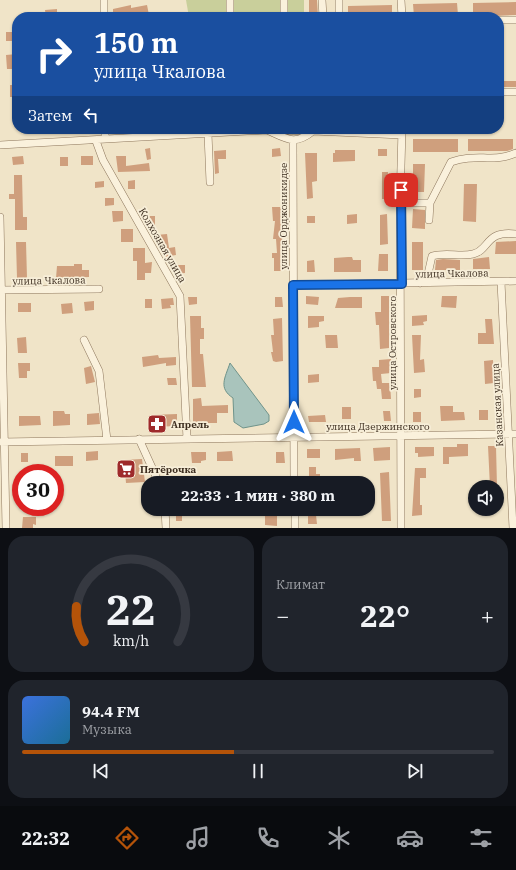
<!DOCTYPE html>
<html lang="ru">
<head>
<meta charset="utf-8">
<style>
  body { margin:0; font-family:"IBM Plex Serif",serif; background:#20242c; color:#f1f3f6; height:100vh; display:flex; flex-direction:column; font-size:15px; white-space:nowrap }
  * { box-sizing:border-box; margin:0 }
  p { font-size:13px; color:#9ea1a6 }
  .icon { flex:none; width:22px; height:22px; fill:none; stroke:currentColor; stroke-width:2; stroke-linecap:round; stroke-linejoin:round }
  .map { position:relative; height:528px; overflow:hidden }
  .panel { display:flex; flex-direction:column; gap:8px; padding:8px; background:#0d0f14; flex:1 }
  .panel>* { flex:none }
  .banner { position:absolute; left:12px; top:12px; width:492px; height:122px; border-radius:16px; box-shadow:0 1px 3px #0004; background:#1a4fa0; color:#fff; overflow:hidden }
  .fabs { position:absolute; left:468px; top:480px; display:grid; gap:8px }
  .fabs a { display:grid; place-items:center; width:36px; height:36px; border-radius:50%; background:#171b24; box-shadow:0 1px 3px #0004; font-size:20px }
  .speed { position:absolute; left:12px; top:464px; display:flex; gap:8px; font-size:20px; font-weight:700; text-align:center }
  .speed>* { display:grid; place-content:center; width:52px; height:52px; border-radius:50%; background:#171b24; box-shadow:0 1px 3px #0004; line-height:1 }
  .speed .limit { border:6px solid #d22; background:#fff; color:#111 }
  .pin { position:absolute; display:grid; place-items:center; width:34px; height:34px; color:#fff; margin:-17px; border-radius:8px; box-shadow:0 2px 6px #0006 }
  .me { position:absolute; width:44px; margin:-22px; rotate:0deg; stroke-linejoin:round; filter:drop-shadow(0 0 3px #0008) }
  .turn { display:flex; align-items:center; gap:14px; height:84px; padding:0 16px; font-size:18px }
  .turn .icon { width:52px; height:52px; stroke-width:2.5 }
  .turn b { display:block; font-size:28px; line-height:34px }
  .then { display:flex; align-items:center; height:38px; padding:0 16px; background:#0003; gap:8px; font-size:15px }
  .big { font-size:30px; font-weight:800; line-height:1.1 }
  .panel .widget { flex:1; display:flex; flex-direction:column; justify-content:center; gap:6px; min-width:0; padding:0 14px; border-radius:16px; background:#20242c }
  .panel .dial { align-items:center; gap:0 }
  .dial svg { height:104px; overflow:visible; fill:none; stroke:#363941; stroke-width:7; stroke-linecap:round; text-anchor:middle }
  .dial text { fill:#f1f3f6; stroke:none }
  .song { display:flex; align-items:center; gap:12px }
  .cover { width:48px; height:48px; border-radius:6px; background:linear-gradient(135deg,hsl(220 70% 55%),hsl(200 70% 35%)) }
  .played { height:4px; border-radius:2px; background:linear-gradient(90deg,#b45309 45%,#363941 45%) }
  .keys { display:flex; justify-content:space-around; direction:ltr }
  .heat { display:flex; justify-content:space-between; align-items:center; font-size:22px; direction:ltr }
  .panel .tiles { flex:1; display:grid; gap:8px; grid-template-columns:1fr 1fr }
  .widget:last-child { grid-column:span 2 }
  .trip { position:absolute; left:141px; top:476px; width:234px; height:40px; border-radius:16px; background:#171b24; box-shadow:0 1px 3px #0004; font-weight:800; line-height:40px; text-align:center }
  .tabs { display:flex; height:64px; justify-content:space-around; align-items:center; background:#090b0e; color:#9ea1a6 }
  .tabs .icon { width:28px; height:28px }
  .tabs .active { color:#b45309 }
  .tabs b { font-size:18px; color:#f1f3f6 }
  .map>svg:first-child { display:block }
  .green { fill:#c9cf9b }
  .water { fill:#a9c4bc; stroke:#6f938a }
  .building { fill:#cf9f7d }
  .lines { fill:none; stroke-linecap:round; stroke-linejoin:round }
  .minor-casing { stroke:#8d765c; stroke-width:8 }
  .minor { stroke:#faf1dc; stroke-width:7 }
  .route-casing { stroke:#114b97; stroke-width:10 }
  .route { stroke:#1a73e8; stroke-width:7 }
  .labels { text-anchor:middle; stroke-width:3.5; stroke-linejoin:round; paint-order:stroke }
  .street-label { font-size:10px; fill:#3d2e20; stroke:#f7eed8 }
  .poi-label { font-size:10px; font-weight:bold; fill:#3d2e20; stroke:#f7eed8; text-anchor:start }
</style>
</head>
<body>
<div class="map">
<svg width="516" height="528" viewBox="0 0 516 528">
  <rect width="100%" height="100%" fill="#f0e4c8"/>
  <!-- green -->
  <path class="green" d="M186 0H304V17H189Z"/>
  <!-- water -->
  <path class="water" d="M230 363 269 415V421L264 424 243 428 234 422 233 398C218 388 225 378 230 363Z"/>
  <!-- building -->
  <path class="building" d="M309 0H317L318 17H309Z
    M516 2V15L473 17V3Z
    M457 3 458 15 414 17 413 4Z
    M131 5V8L147 5 149 15 138 16V14L113 15V9Z
    M392 5V17H348V6Z
    M57 9V16L46 17 45 10Z
    M6 32H14V41H6Z
    M17 54V69H7L6 55Z
    M499 81H516V87H499Z
    M10 85H17V97H10Z
    M413 139H458V152H413Z
    M468 139H513V149L507 151H468Z
    M150 148 151 159 147 160 145 149Z
    M280 148 281 156 272 157V149Z
    M378 149H387V156H378Z
    M226 150V159H218L219 173 215 174 214 151Z
    M335 150H355V161L333 162V153H335Z
    M305 153H317V181L312 182 313 198 307 199Z
    M23 156 24 164 13 165 12 157Z
    M81 156H93V165H81Z
    M116 156H126V166L149 163 150 171 118 172Z
    M60 157H68V166H60Z
    M413 164H425L424 192H413Z
    M382 172H388L387 199H382Z
    M14 175H22L23 217H27V230H15V199H9V194H14Z
    M135 180V189H128V181Z
    M104 181V187L95 188V182Z
    M464 184H477L476 222 463 221Z
    M105 198H114V205L105 206Z
    M272 207H281L283 257H281L282 271H274V258H272V253H277L276 239H273L275 221H273Z
    M413 209 425 210V229L412 228Z
    M112 211H123V221L113 222Z
    M357 214V223L347 224V215Z
    M387 214 388 244 380 245V215Z
    M147 216H155V225H148Z
    M307 216H315V223H307Z
    M121 229H133V242H121Z
    M167 234 169 248 175 247 176 255 164 257 162 243 158 244 156 235Z
    M516 241V254H495L496 242Z
    M16 242H26L27 278H17Z
    M412 242H423V270H412Z
    M133 248H145V263L152 262 151 273H145V280H137V261H133Z
    M379 254H388V271H378Z
    M348 257H352L353 260H361V272H334V258Z
    M489 257 490 269H473V259Z
    M443 259 460 260V270H435L436 260Z
    M314 260 315 272H307V261Z
    M74 264H82V270H89V277L56 278 57 266H74Z
    M173 265H185V273L173 274Z
    M306 296 319 297 318 305 306 304Z
    M381 296H389V348L380 349 379 325H376L375 312H381Z
    M442 296H457L456 308 441 307Z
    M188 297H197V304L189 305Z
    M275 297H282L283 307H275Z
    M350 297H362V308H335L338 298Z
    M173 298 174 305H170L171 308 162 309 161 299Z
    M145 299H152V308H145Z
    M94 301V310L85 311 84 302Z
    M18 303H31V312H18Z
    M72 303 73 313 62 314 61 304Z
    M427 315V321L423 322 424 325 412 326V316Z
    M190 316H201V328H204V339H200V354H203L206 387H192Z
    M308 316H324V321L319 322V327L308 328Z
    M282 318 283 361 276 362 273 361 271 352H273L271 335H274L273 319Z
    M485 319H492L494 344H478V333H486Z
    M325 335H337L338 348H326Z
    M412 335H421L420 360 424 359 425 372 414 373Z
    M26 337 27 353H18L17 338Z
    M158 355 159 358 176 357V365L166 366V363L143 367 142 357Z
    M391 359V373L381 374 382 383H390L391 399H382L381 389H377L376 381H373L372 367H379V360Z
    M493 360 494 383 485 384 484 361Z
    M18 363H30V371H27V378H19Z
    M91 366 95 382 86 384 84 368Z
    M319 374V382L308 383V375Z
    M167 378H176L177 385H168Z
    M414 389H421V397L414 398Z
    M201 398 202 406 228 405V413H217V423H206V428H193V399Z
    M440 406H453V412H464L465 420 441 421Z
    M342 407H351V419H342Z
    M479 410H488V420H479Z
    M53 411H64L65 414H70V425L53 426Z
    M383 411H390L391 421H384Z
    M413 412H421V422H413Z
    M99 413 100 424 87 425V414Z
    M177 414V426L152 427 151 415Z
    M325 415 326 422H309L308 416Z
    M19 416H40L41 425 19 426Z
    M457 444H468V456L449 457V464H443V447H457Z
    M488 446H496L497 487H490Z
    M390 447V460L374 461 373 448Z
    M415 447H434V456L418 457V453H415Z
    M360 448 361 461H354V458L335 460V449Z
    M307 449H320V458H307Z
    M98 451V460L86 461V452Z
    M232 451 233 461H217V452Z
    M191 452H206V460L201 461V463H192Z
    M276 452H284L285 463H276Z
    M21 453H28V462H21Z
    M55 456H73V466H55Z
    M142 459 145 482 126 483 124 460Z
    M309 467H316V474H320V479H309Z
    M415 468H426V478H420V505H422V515L412 516Z
    M389 472 391 521H382L380 473Z
    M176 509H182V521H176Z
    M265 515H277V526L265 525Z
    M308 515H316L317 524H308Z
    M23 517H36V525L33 524V528H22Z"/>
  <g class="lines">
    <defs>
      <path id="minor" d="M104 0V17
        M322 0 323 17
        M339 0V17
        M401 0 402 17
        M230 17V0
        M284 17V0
        M499 20H516
        M499 92H516
        M105 129V139
        M270 130 313 131
        M208 134 210 182
        M96 141 103 160 180 296 187 439
        M293 141 294 483
        M0 145 267 130C287 139 295 146 313 131L402 135
        M400 203H430L429 220
        M430 203 451 162C475 153 494 163 516 153
        M0 217 6 528
        M501 282 513 528
        M420 283 428 274 432 256C446 252 460 257 473 254 490 250 485 230 516 234
        M293 285 516 281
        M0 290 99 289
        M84 340 99 371 107 440
        M139 439 159 483
        M0 442 516 434
        M165 509 166 528
        M295 509V528
        M401 528 400 203 402 129"/>
    </defs>
    <!-- minor casing -->
    <use href="#minor" class="minor-casing"/>
    <!-- minor -->
    <use href="#minor" class="minor"/>
  </g>
  <g class="lines">
    <defs>
      <path id="route" d="M294 422 293 285 402 284 401 190"/>
    </defs>
    <!-- route casing -->
    <use href="#route" class="route-casing"/>
    <!-- route -->
    <use href="#route" class="route"/>
  </g>
  <!-- icons -->
  <defs>
    <symbol id="pharmacy-square" viewBox="-11 -11 22 22"><rect x="-9" y="-9" width="18" height="18" rx="4" fill="#9e2a2b" stroke="#f7eed8"/><path d="M-2-6h4v4h4v4h-4v4h-4v-4h-4v-4h4Z" fill="#fff"/></symbol>
    <symbol id="supermarket-square" viewBox="-11 -11 22 22"><rect x="-9" y="-9" width="18" height="18" rx="4" fill="#9e2a2b" stroke="#f7eed8"/><path d="M-6-5.5h2.5l.6 2H6L4.5 2H-2.5L-4.4-4H-6ZM-1.5 3.2a1.3 1.3 0 1 0 .1 0ZM3 3.2a1.3 1.3 0 1 0 .1 0Z" fill="#fff"/></symbol>
  </defs>
  <g fill-rule="evenodd">
    <use href="#pharmacy-square" x="146" y="413" width="22" height="22"/>
    <use href="#supermarket-square" x="115" y="458" width="22" height="22"/>
  </g>
  <g class="labels">
    <!-- street labels -->
    <g class="street-label">
      <text transform="translate(283 216) rotate(-90)" y="4">улица Орджоникидзе</text>
      <text transform="translate(163 245) rotate(60)" y="4">Колхозная улица</text>
      <text transform="translate(452 273) rotate(-1)" y="4">улица Чкалова</text>
      <text transform="translate(49 280) rotate(-1)" y="4">улица Чкалова</text>
      <text transform="translate(392 343) rotate(-90)" y="4">улица Островского</text>
      <text transform="translate(497 405) rotate(-93)" y="4">Казанская улица</text>
      <text x="378" y="430">улица Дзержинского</text>
    </g>
    <!-- poi labels -->
    <g class="poi-label">
      <text x="171" y="428">Апрель</text>
      <text x="140" y="473">Пятёрочка</text>
    </g>
  </g>
</svg>
<div class="fabs">
<a><svg class="icon" aria-label="sound" viewBox="0 0 24 24"><path d="M4 9h4l5-4v14l-5-4H4zM17 9q2 3 0 6"/></svg></a>
</div>
<div class="speed"><div class="limit">30</div></div>
<div class="pin" style="left:401px;top:190px;background:#d93025"><svg class="icon" aria-label="arrive" viewBox="0 0 24 24"><path d="M6 21V4h12l-3 4 3 4H6"/></svg></div>
<svg class="me" style="left:294px;top:422px" viewBox="-20 -20 40 40"><path d="M0-17L14 15 0 8-14 15z" fill="#1a73e8" stroke="#fff" stroke-width="4"/></svg>
<div class="trip">22:33 · 1 мин · 380 m</div>
<div class="banner">
<div class="turn"><svg class="icon" aria-label="right" viewBox="0 0 24 24"><path d="M7 20v-9h11M14 6l5 5-5 5"/></svg><div><b>150 m</b>улица Чкалова</div></div>
<div class="then">Затем<svg class="icon" aria-label="left" viewBox="0 0 24 24"><path d="M17 20v-9H6M10 6l-5 5 5 5"/></svg></div>
</div>
</div>
<section class="panel">
<div class="tiles">
<div class="widget dial"><svg viewBox="0 0 100 80">
<path d="M14 69A42 42 0 1 1 86 69"/>
<path d="M14 69A42 42 0 0 1 8 42" stroke="#b45309"/>
<text x="50" y="56" font-size="32" font-weight="700">22</text>
<text x="50" y="72" font-size="11">km/h</text>
</svg></div>
<div class="widget"><p>Климат</p>
<div class="heat"><a>−</a><b class="big">22°</b><a>+</a></div>
</div>
<div class="widget">
<div class="song"><i class="cover"></i><div><b>94.4 FM</b><p>Музыка</p></div></div>
<div class="played"></div>
<div class="keys"><svg class="icon" aria-label="previous" viewBox="0 0 24 24"><path d="M18 5L8 12l10 7zM5 5v14"/></svg><svg class="icon" aria-label="pause" viewBox="0 0 24 24"><path d="M8 5v14M16 5v14"/></svg><svg class="icon" aria-label="next" viewBox="0 0 24 24"><path d="M6 5l10 7-10 7zM19 5v14"/></svg></div>
</div>
</div>
</section>
<nav class="tabs">
<b>22:32</b>
<svg class="icon active" aria-label="directions" viewBox="0 0 24 24"><path d="M12 3l9 9-9 9-9-9zM9 14v-3h6M13 9l2 2-2 2"/></svg>
<svg class="icon" aria-label="music" viewBox="0 0 24 24"><path d="M9 18V5l10-2v13"/><circle cx="6" cy="18" r="3"/><circle cx="16" cy="16" r="3"/></svg>
<svg class="icon" aria-label="phone" viewBox="0 0 24 24"><path d="M5 4h4l2 5-3 2q2 4 5 5l2-3 5 2v4C11 20 4 13 5 4z"/></svg>
<svg class="icon" aria-label="climate" viewBox="0 0 24 24"><path d="M12 3v18M4 7l16 10M4 17L20 7"/></svg>
<svg class="icon" aria-label="car" viewBox="0 0 24 24"><path d="M5 17H2v-5l4-1 3-4h7l3 4 3 1v5h-3M9 17h6M6 11h13"/><circle cx="7" cy="17" r="2"/><circle cx="17" cy="17" r="2"/></svg>
<svg class="icon" aria-label="filters" viewBox="0 0 24 24"><path d="M4 7h16M4 17h16"/><circle cx="9" cy="7" r="2"/><circle cx="15" cy="17" r="2"/></svg>
</nav>
</body>
</html>
